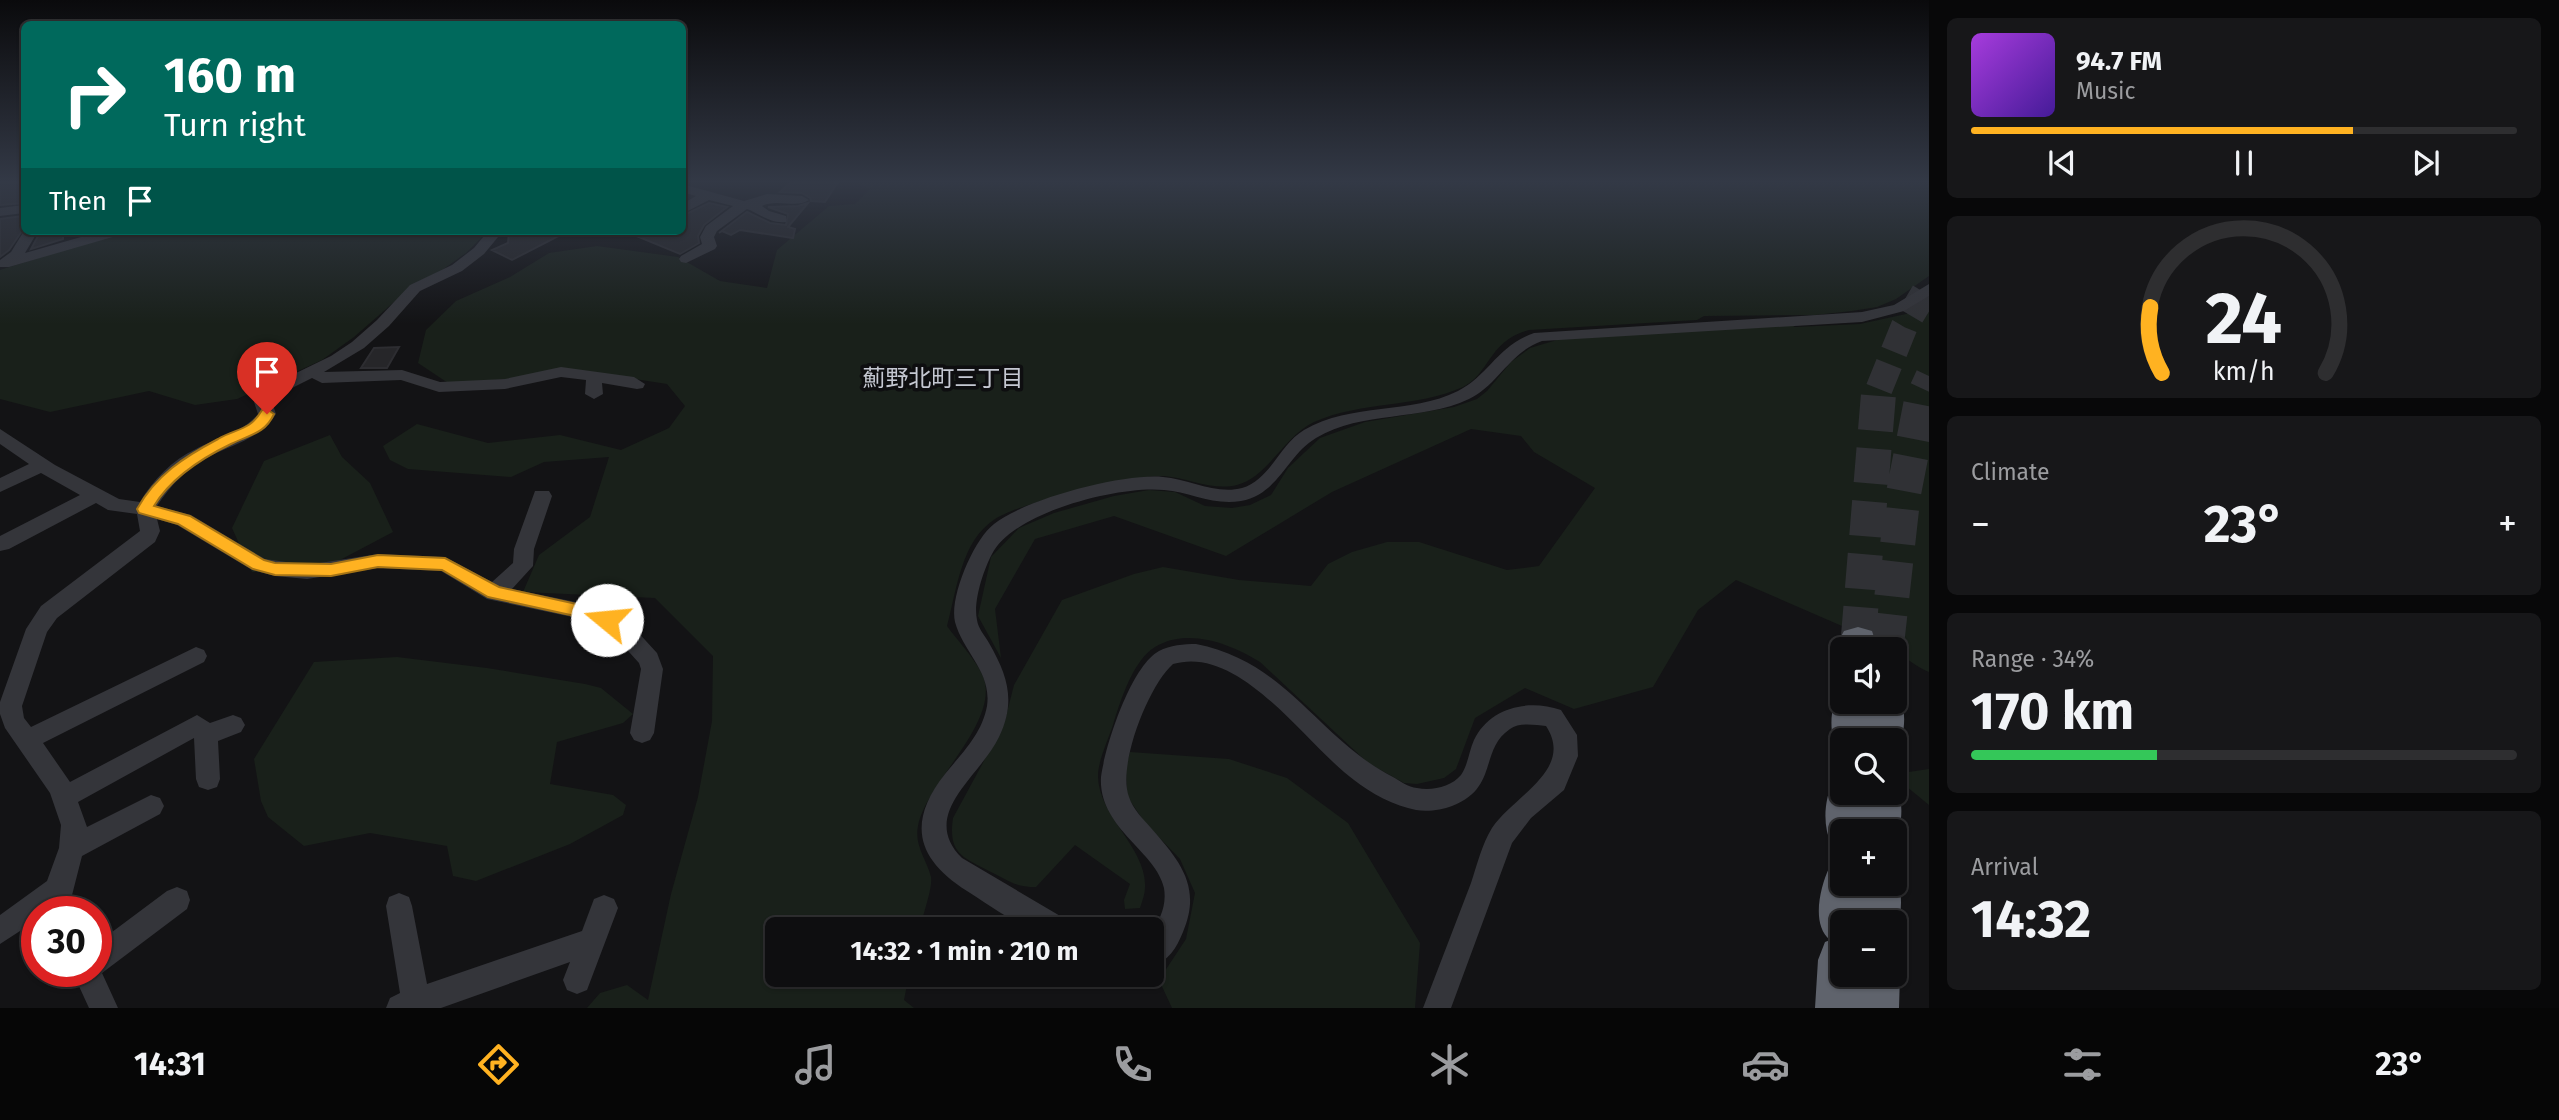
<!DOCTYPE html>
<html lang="en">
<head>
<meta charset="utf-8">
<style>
  body { margin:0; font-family:"Fira Sans","Noto Sans JP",sans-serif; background:#171719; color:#f1f3f6; height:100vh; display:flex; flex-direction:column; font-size:26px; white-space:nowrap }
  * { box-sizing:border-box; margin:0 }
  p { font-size:23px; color:#9b9c9f }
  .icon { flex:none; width:38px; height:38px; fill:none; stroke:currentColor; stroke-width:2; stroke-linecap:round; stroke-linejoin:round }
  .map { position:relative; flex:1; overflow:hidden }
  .drawer { display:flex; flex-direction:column; gap:18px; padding:18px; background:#080809; width:630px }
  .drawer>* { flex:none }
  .hud { position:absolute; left:21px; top:21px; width:665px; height:214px; border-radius:10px; box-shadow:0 2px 5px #0004,0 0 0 2px #2e2e30; background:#00695c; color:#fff; overflow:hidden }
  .tools { position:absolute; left:1830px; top:637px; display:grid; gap:14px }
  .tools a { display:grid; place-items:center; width:77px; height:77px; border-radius:10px; background:#0e0e10; box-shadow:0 2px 5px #0004,0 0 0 2px #2e2e30; font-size:35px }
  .speed { position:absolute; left:21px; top:896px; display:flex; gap:14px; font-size:35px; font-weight:700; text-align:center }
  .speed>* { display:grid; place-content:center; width:91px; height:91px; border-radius:50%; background:#0e0e10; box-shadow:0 2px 5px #0004,0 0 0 2px #2e2e30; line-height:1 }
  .speed .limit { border:10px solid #d22; background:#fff; color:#111 }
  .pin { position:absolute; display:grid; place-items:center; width:60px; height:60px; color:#fff; margin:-72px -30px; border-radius:50% 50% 50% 0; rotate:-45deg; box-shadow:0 0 7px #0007 }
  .pin .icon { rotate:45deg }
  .me { position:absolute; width:77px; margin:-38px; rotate:287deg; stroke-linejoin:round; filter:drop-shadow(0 0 5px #0008) }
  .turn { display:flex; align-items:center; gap:24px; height:147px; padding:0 28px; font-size:32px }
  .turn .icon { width:91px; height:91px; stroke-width:2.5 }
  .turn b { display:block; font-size:49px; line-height:60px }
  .then { display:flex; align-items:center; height:66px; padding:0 28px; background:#0003; gap:14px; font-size:26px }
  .big { font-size:52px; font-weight:700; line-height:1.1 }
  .drawer .widget { flex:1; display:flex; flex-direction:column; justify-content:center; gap:10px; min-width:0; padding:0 24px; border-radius:10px; background:#171719 }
  .drawer .dial { align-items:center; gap:0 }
  .dial svg { height:182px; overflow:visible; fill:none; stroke:#2e2e30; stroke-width:7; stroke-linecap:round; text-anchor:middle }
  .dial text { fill:#f1f3f6; stroke:none }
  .song { display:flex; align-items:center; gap:21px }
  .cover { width:84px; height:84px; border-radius:10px; background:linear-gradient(135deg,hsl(280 70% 55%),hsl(260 70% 35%)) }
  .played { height:7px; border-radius:4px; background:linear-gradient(90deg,#ffb221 70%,#2e2e30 70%) }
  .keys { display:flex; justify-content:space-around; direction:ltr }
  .heat { display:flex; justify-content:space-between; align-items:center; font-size:38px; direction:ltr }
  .charge { height:10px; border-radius:5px; background:linear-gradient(90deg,#34c759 34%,#2e2e30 0) }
  .trip { position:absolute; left:765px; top:917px; width:399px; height:70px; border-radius:10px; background:#0e0e10; box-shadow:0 2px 5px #0004,0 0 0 2px #2e2e30; font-weight:700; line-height:70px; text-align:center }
  .tabs { display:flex; height:112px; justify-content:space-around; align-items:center; background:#060606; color:#9b9c9f }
  .tabs .icon { width:49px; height:49px }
  .tabs .selected { color:#ffb221 }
  .tabs b { font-size:32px; color:#f1f3f6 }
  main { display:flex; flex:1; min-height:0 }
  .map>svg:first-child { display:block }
  .green { fill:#19201a }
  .building { fill:#262629; stroke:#2d2d31; stroke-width:2 }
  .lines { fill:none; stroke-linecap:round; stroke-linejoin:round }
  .motorway-tunnel-far1 { stroke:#303135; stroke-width:27; stroke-dasharray:27 13; stroke-linecap:butt }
  .motorway-tunnel { stroke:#303135; stroke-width:35; stroke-dasharray:35 18; stroke-linecap:butt }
  .minor { fill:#34353a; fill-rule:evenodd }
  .motorway { fill:#5f636c; fill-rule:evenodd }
  .route { fill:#ffb221; stroke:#a67415; stroke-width:2 }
  .labels { text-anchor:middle; stroke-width:7; stroke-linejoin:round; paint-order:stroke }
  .neighbourhood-label { font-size:23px; fill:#c5c8d2; stroke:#0e0e10 }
</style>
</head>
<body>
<main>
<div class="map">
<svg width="1929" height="1008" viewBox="0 0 1929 1008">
  <rect width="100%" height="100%" fill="#131315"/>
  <!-- green -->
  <path class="green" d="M855 182H1929V276L1896 299 1877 307 1852 311 1815 315 1704 316 1697 320 1529 330C1488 341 1490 374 1463 387 1416 408 1361 401 1314 422 1284 436 1268 477 1237 485 1213 491 1188 478 1164 476 1132 475 1022 502 995 519 961 541 957 589 947 626 957 640 979 663 984 679 998 724 926 783 918 826 914 846 927 860 931 877 933 888 922 917 920 929H777V975H909L904 1000 914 1008H587L600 993 627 985 648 1000 671 894 698 797 712 721 713 656 655 598 523 592 539 555 590 517 609 457 544 462 511 477 408 469 390 460 383 446 417 424 488 443 560 435 621 450 669 428 685 406 667 384 596 373 448 383 418 363 426 330 456 301 510 277 549 253 597 246 678 257 720 281 767 288 777 250 829 206 855 204 870 189Z
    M125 231H488L466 253 438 273 417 282 354 337 322 360 237 399 195 405 149 391 50 412 0 399V270Z
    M1929 309V672C1917 667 1904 657 1895 649L1736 580 1698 610 1653 687 1574 709 1525 688 1475 718 1456 769 1444 778 1417 784 1404 783 1368 763 1260 662C1231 644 1188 627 1155 647 1133 660 1120 702 1113 725 1108 740 1098 761 1098 776 1098 816 1147 848 1145 887 1145 894 1142 902 1140 908L1125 909 1124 900 1130 884 1075 845 1036 887C1014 887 1008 880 989 871 962 857 948 853 953 818L1004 724 1014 685 1062 600 1134 574 1163 567 1239 580 1311 586 1328 564 1352 552 1387 542H1419L1507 570 1539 566 1595 488 1534 452 1521 436 1471 429 1332 492 1226 556 1114 516 1035 539 995 609 1001 658 978 616 991 557 1019 528 1054 513 1114 496 1149 490 1175 492 1205 506 1232 508 1250 505 1271 495 1288 468 1320 438 1365 422 1454 407 1477 399 1487 391 1511 362 1530 348 1567 337 1789 323 1795 327 1860 324Z
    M330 435 342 457 370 483 393 532 321 570 252 572 232 528 264 461Z
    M397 657 487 668 585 684 601 688 633 714 623 723 557 742 550 784 613 795 626 805 623 815 570 844 476 881 453 876 447 846 370 833 304 846 268 817 261 801 254 759 314 662Z
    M1130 752 1229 759 1287 778 1348 823 1420 943 1415 1008H1172L1159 980 1186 939 1195 893 1180 859 1145 823 1127 796 1126 767Z
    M1929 769V805L1895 777V774Z"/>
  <!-- building -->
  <path class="building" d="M0 182H24V203L0 205Z
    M791 182H838L825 202 811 201 810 198 802 193 780 192Z
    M709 203 727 207 704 225 698 236 699 243 680 254 639 237 655 231H682V216Z
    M808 203 788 227 795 229 793 238 740 230 731 235 722 231 719 233 747 212 770 223 786 225 788 214 768 207 798 206Z
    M24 216V228L9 250 0 257V219Z
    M509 231H568L512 260 492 250 508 243Z
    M63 234V239L31 249 38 236Z
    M399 347 387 368H361L374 348Z"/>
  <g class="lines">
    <!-- motorway-tunnel-far1 -->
    <path class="motorway-tunnel-far1" d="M1879 389 1904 327 1929 285
      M1923 389 1929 376"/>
    <!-- motorway-tunnel -->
    <path class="motorway-tunnel" d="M1858 642 1879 388
      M1886 649 1903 496 1924 388"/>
    <!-- minor -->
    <path class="minor" d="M682 184 744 201 767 194 802 196 809 200C796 209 777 198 762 206L769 211 786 216V222C771 224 760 214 747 209L717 231 714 237 717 246 715 249 686 263 681 262 679 259 681 256 702 244 700 237 706 226 733 206 709 200 682 214V204L696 196 682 192Z
      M24 205V213L0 216V208Z
      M24 231H38L25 253 102 231H125L123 234 9 267H0V260L11 252Z
      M488 231H503L484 254 462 271 420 291 389 326 364 348 324 372 402 370 440 382 505 379 561 367 634 377 645 384 643 388 637 389 602 383 603 394 594 399 585 394 586 380 561 377 505 389 439 392 401 380 322 383 312 378 274 397 272 402 276 414C260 439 233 444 208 457 187 468 170 486 157 506L191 515 265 559 307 565 378 554 445 557 492 582 513 563 514 549 535 491H549L552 496 534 549 533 566 512 589 605 608 635 629 657 653 663 669 654 733 650 740 642 743 634 740 630 733 641 669 639 663 619 641 591 621 487 599 441 571 378 568 307 579 275 576 252 570 177 525 157 519 160 531 155 542 57 618 47 632 22 706 24 718 31 727 196 647 204 650 207 656 204 662 43 743 70 782 197 715 210 723 233 715 241 718 245 725 241 732 218 741 220 779 217 787 208 790 199 787 196 779 194 738 78 802 87 827 151 795 160 798 164 806 160 814 82 856 70 903 73 912H37V920L0 944V915L47 881 59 848 61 825 50 793 5 728 0 714V702L26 629 41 606 140 531 137 514 108 510 96 503 9 549 0 551V536L80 495 41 473 0 492V478L29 464 0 444V429L55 465 119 499 140 502C153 480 172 460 196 449 216 438 243 433 258 414L254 402 261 390 331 356 352 342 377 320 410 285 452 265 474 248Z
      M1929 284V296L1904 311 1862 322 1542 341C1510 352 1498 385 1469 399 1420 422 1363 410 1316 438 1286 456 1279 494 1241 501 1214 506 1190 492 1164 490 1120 485 1013 512 992 554 983 571 973 602 977 620 978 628 985 636 989 643 1008 676 1016 702 999 737 980 777 918 814 962 858L1067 920 1071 929C1059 929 1042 932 1031 929 1014 923 983 901 967 891 916 859 907 822 945 774 962 753 982 734 987 706 992 672 963 652 955 622 949 597 974 539 994 524 1025 499 1124 473 1163 477 1189 479 1216 495 1242 488 1270 480 1280 444 1304 430 1352 402 1410 415 1458 391 1489 375 1497 346 1534 333L1862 312 1894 305Z
      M1196 644C1288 662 1317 738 1393 777 1400 781 1408 787 1417 788 1432 791 1451 787 1461 775 1468 765 1469 751 1474 740 1490 707 1528 699 1561 710L1577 735 1578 756 1564 790 1531 818 1512 843 1451 1008H1423C1439 966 1455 925 1471 883 1477 865 1482 844 1492 828 1513 796 1575 770 1546 726 1535 725 1519 722 1510 729 1479 750 1499 788 1452 806 1442 810 1427 812 1416 810 1395 806 1370 793 1354 780 1306 745 1241 644 1173 664 1148 686 1117 766 1129 797 1133 809 1143 819 1151 828 1180 861 1202 887 1183 932 1176 949 1169 960 1152 967 1151 959 1149 943 1152 935 1159 918 1167 908 1164 888 1156 851 1098 828 1101 777 1105 746 1131 666 1159 651 1170 645 1184 644 1196 644Z
      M177 887 187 891 190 900 187 909 102 973 118 1008H89L72 971H96V944L167 891Z
      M399 893 409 897 412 906 427 984 582 931 594 899 604 895 614 899 618 908 587 990 577 994 567 990 563 980 570 962 441 1008H386L390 998 400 993 386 906 389 897Z"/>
    <!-- motorway -->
    <path class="motorway" d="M1858 627 1872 631 1878 649H1843V658L1838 642 1844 631Z
      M1843 689V702H1895V689L1898 690C1907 709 1906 734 1896 753L1895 740H1843V755L1838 753C1829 736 1828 703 1843 689Z
      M1843 776V793H1895V782C1904 799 1903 824 1895 842V831H1843V850L1832 846C1822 825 1824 800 1834 779Z
      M1843 863V884H1895V873C1903 890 1903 915 1895 933V922H1843V975H1895V964L1900 975 1899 1008H1815L1818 960 1825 942 1830 940C1811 924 1820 888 1829 868Z"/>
  </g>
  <!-- sky -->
  <linearGradient id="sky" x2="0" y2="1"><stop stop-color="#0a0a0c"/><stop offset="0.56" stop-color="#333946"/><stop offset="1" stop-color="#333946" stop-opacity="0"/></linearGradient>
  <rect width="1929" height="324" fill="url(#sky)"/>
  <!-- route -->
  <path class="route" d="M267 409 274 414C265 434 249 435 231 444 202 458 171 478 154 506L190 516 264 560 275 563 331 564 378 555 445 558 499 587 604 610 616 620 613 625 607 627 593 620 488 597 442 570 378 567 331 576 275 575 253 569 178 524 139 513 137 509C156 475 184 457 218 439 237 428 250 431 262 410Z"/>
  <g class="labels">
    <!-- neighbourhood labels -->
    <g class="neighbourhood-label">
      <text x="943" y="386">薊野北町三丁目</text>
    </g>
  </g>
</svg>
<div class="tools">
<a><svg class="icon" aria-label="sound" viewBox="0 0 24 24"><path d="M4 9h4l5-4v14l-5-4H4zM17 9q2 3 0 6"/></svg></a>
<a><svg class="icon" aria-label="search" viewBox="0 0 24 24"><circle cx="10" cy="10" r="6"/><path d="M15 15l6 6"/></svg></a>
<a>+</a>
<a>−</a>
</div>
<div class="speed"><div class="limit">30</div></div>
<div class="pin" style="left:267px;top:414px;background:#d93025"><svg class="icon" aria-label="arrive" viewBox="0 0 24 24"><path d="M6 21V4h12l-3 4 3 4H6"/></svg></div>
<svg class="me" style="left:607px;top:620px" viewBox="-20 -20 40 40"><circle r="19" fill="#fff"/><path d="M0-13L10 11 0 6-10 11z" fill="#ffb221"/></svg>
<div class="trip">14:32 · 1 min · 210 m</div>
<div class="hud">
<div class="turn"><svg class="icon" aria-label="right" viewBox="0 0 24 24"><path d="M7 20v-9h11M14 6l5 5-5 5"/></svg><div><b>160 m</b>Turn right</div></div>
<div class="then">Then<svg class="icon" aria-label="arrive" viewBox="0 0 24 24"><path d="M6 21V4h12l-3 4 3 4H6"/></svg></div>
</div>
</div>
<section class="drawer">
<div class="widget">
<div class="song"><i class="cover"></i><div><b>94.7 FM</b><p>Music</p></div></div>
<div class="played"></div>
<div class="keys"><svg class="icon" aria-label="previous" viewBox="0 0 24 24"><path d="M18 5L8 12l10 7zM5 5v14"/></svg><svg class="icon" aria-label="pause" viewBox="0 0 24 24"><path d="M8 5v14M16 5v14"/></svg><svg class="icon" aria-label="next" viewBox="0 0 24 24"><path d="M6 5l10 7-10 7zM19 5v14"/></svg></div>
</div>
<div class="widget dial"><svg viewBox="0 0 100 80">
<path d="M14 69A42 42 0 1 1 86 69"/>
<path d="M14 69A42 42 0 0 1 9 40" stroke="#ffb221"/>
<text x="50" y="56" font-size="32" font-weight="700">24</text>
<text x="50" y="72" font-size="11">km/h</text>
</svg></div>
<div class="widget"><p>Climate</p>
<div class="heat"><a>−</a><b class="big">23°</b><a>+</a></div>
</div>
<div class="widget"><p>Range · 34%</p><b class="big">170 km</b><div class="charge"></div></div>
<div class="widget"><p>Arrival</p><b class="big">14:32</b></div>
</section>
</main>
<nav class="tabs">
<b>14:31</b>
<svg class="icon selected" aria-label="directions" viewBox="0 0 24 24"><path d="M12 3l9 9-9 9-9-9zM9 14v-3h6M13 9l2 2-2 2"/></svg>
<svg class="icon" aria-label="music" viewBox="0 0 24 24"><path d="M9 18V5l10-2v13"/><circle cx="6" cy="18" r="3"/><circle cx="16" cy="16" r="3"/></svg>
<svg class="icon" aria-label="phone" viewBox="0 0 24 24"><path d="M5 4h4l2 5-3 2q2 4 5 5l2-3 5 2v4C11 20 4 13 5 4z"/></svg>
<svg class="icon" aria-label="climate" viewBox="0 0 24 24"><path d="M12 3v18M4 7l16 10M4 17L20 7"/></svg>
<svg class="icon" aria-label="car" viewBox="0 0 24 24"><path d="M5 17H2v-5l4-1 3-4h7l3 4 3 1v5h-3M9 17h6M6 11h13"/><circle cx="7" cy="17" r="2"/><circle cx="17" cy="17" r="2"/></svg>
<svg class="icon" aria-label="filters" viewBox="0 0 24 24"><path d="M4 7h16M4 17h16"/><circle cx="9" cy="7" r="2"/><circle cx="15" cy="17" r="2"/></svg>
<b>23°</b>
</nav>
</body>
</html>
